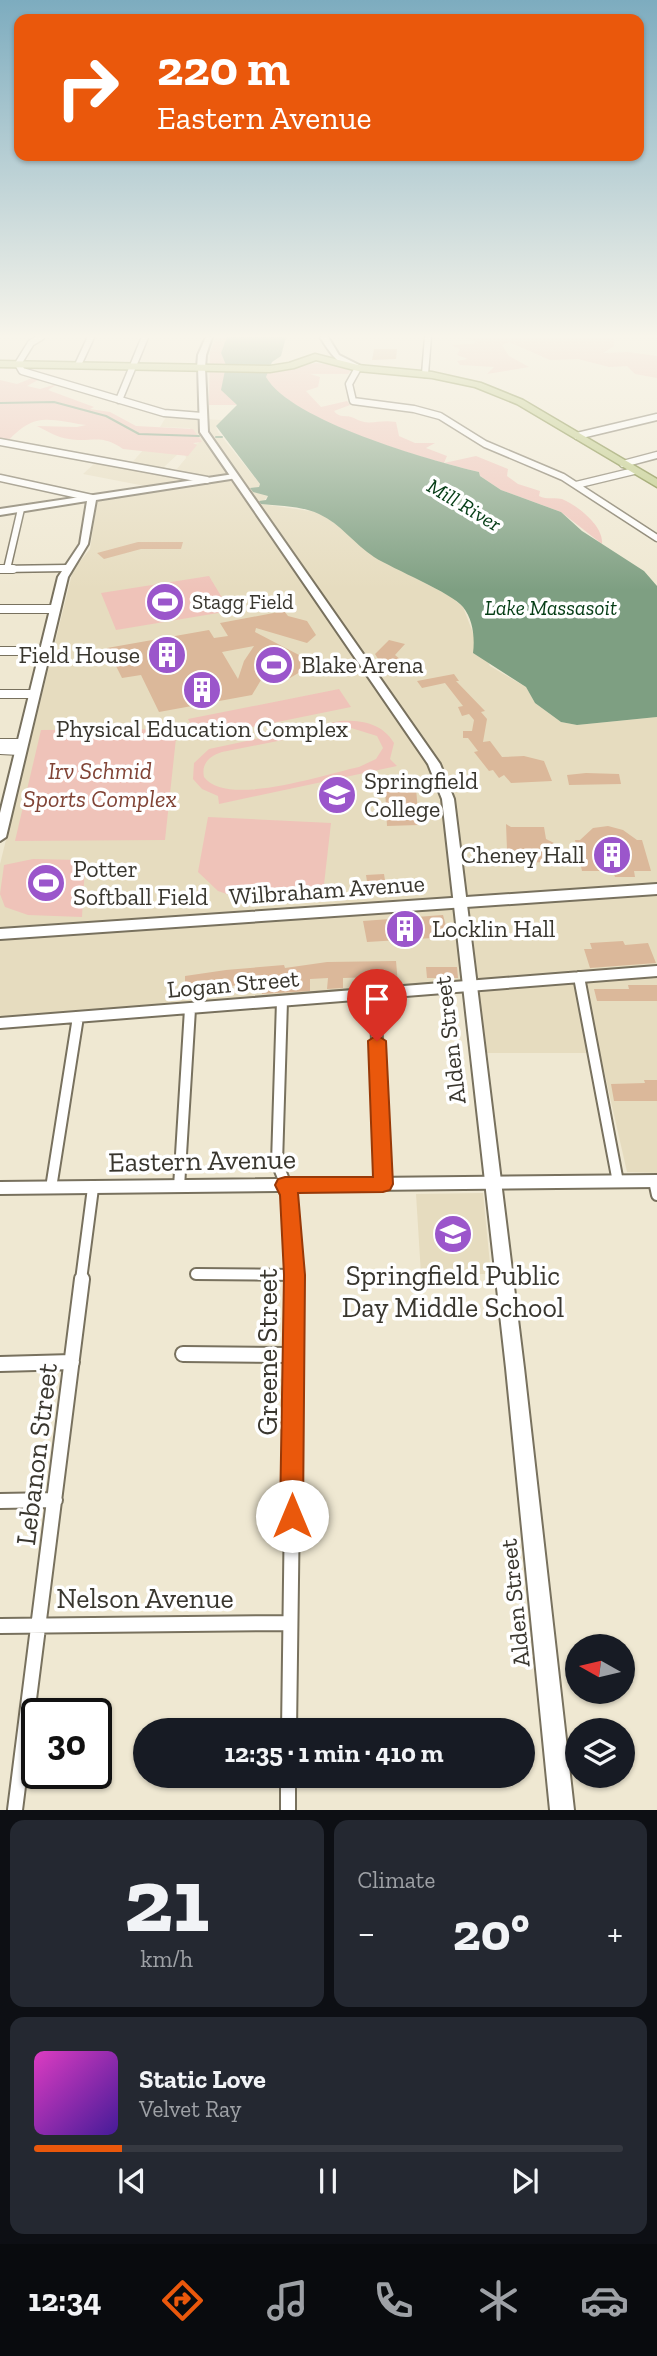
<!DOCTYPE html>
<html lang="en">
<head>
<meta charset="utf-8">
<style>
  body { margin:0; font-family:"Zilla Slab",serif; background:#242831; color:#f1f3f6; height:100vh; display:flex; flex-direction:column; font-size:26px; white-space:nowrap }
  * { box-sizing:border-box; margin:0 }
  p { font-size:23px; color:#9ea1a6 }
  .icon { flex:none; width:38px; height:38px; fill:none; stroke:currentColor; stroke-width:2; stroke-linecap:round; stroke-linejoin:round }
  .map { position:relative; height:1810px; overflow:hidden }
  .drawer { display:flex; flex-direction:column; gap:10px; padding:10px; background:#0d0f14; flex:1 }
  .drawer>* { flex:none }
  .guide { position:absolute; left:14px; top:14px; width:630px; height:147px; border-radius:14px; box-shadow:0 2px 5px #0004; background:#ea580c; color:#fff; overflow:hidden }
  .needle { width:46px; rotate:278deg }
  .controls { position:absolute; left:565px; top:1634px; display:grid; gap:14px }
  .controls a { display:grid; place-items:center; width:70px; height:70px; border-radius:50%; background:#171b24; box-shadow:0 2px 5px #0004; font-size:35px }
  .speed { position:absolute; left:21px; top:1698px; display:flex; gap:14px; font-size:35px; font-weight:700; text-align:center }
  .speed>* { display:grid; place-content:center; width:91px; height:91px; border-radius:50%; background:#171b24; box-shadow:0 2px 5px #0004; line-height:1 }
  .speed .limit { border:4px solid #111; border-radius:10px; background:#fff; color:#111 }
  .pin { position:absolute; display:grid; place-items:center; width:60px; height:60px; color:#fff; margin:-72px -30px; border-radius:50% 50% 50% 0; rotate:-45deg; box-shadow:0 0 7px #0007 }
  .pin .icon { rotate:45deg }
  .me { position:absolute; width:77px; margin:-38px; rotate:0deg; stroke-linejoin:round; filter:drop-shadow(0 0 5px #0008) }
  .turn { display:flex; align-items:center; gap:24px; height:147px; padding:0 28px; font-size:32px }
  .turn .icon { width:91px; height:91px; stroke-width:2.5 }
  .turn b { display:block; font-size:49px; line-height:60px }
  .big { font-size:52px; font-weight:700; line-height:1.1 }
  .drawer .widget { flex:1; display:flex; flex-direction:column; justify-content:center; gap:10px; min-width:0; padding:0 24px; border-radius:14px; background:#242831 }
  .drawer .dial { align-items:center; gap:0 }
  .dial b { font-size:91px; line-height:1 }
  .song { display:flex; align-items:center; gap:21px }
  .cover { width:84px; height:84px; border-radius:10px; background:linear-gradient(135deg,hsl(310 70% 55%),hsl(260 70% 35%)) }
  .played { height:7px; border-radius:4px; background:linear-gradient(90deg,#ea580c 15%,#363941 15%) }
  .keys { display:flex; justify-content:space-around; direction:ltr }
  .heat { display:flex; justify-content:space-between; align-items:center; font-size:38px; direction:ltr }
  .drawer .tiles { flex:1; display:grid; gap:10px; grid-template-columns:1fr 1fr }
  .widget:last-child { grid-column:span 2 }
  .trip { position:absolute; left:133px; top:1718px; width:402px; height:70px; border-radius:35px; background:#171b24; box-shadow:0 2px 5px #0004; font-weight:700; line-height:70px; text-align:center }
  .dock { display:flex; height:112px; justify-content:space-around; align-items:center; background:#090b0e; color:#9ea1a6 }
  .dock .icon { width:49px; height:49px }
  .dock .on { color:#ea580c }
  .dock b { font-size:32px; color:#f1f3f6 }
  .map>svg:first-child { display:block }
  .built { fill:#e6dcbf }
  .green { fill:#efc3b9; fill-rule:evenodd }
  .water { fill:#7e9f82 }
  .lines { fill:none; stroke-linecap:round; stroke-linejoin:round }
  .stream { stroke:#7e9f82; stroke-width:2 }
  .building { fill:#dbb89a; fill-rule:evenodd }
  .minor-far3-casing { stroke:#78715e; stroke-width:9 }
  .minor-far2-casing { stroke:#78715e; stroke-width:10 }
  .minor-far1-casing { stroke:#78715e; stroke-width:14 }
  .minor-casing { stroke:#78715e; stroke-width:18 }
  .tertiary-casing { stroke:#78715e; stroke-width:4 }
  .secondary-casing { stroke:#78715e; stroke-width:4 }
  .primary-casing { stroke:#6f7c2b; stroke-width:3 }
  .minor-far3 { stroke:#fff; stroke-width:6 }
  .minor-far2 { stroke:#fff; stroke-width:8 }
  .minor-far1 { stroke:#fff; stroke-width:10 }
  .minor { stroke:#fff; stroke-width:14 }
  .tertiary { fill:#fff; fill-rule:evenodd }
  .secondary { fill:#fff; fill-rule:evenodd }
  .primary { fill:#bac77f; fill-rule:evenodd }
  .route { fill:#ea580c; stroke:#983908; stroke-width:2 }
  .labels { text-anchor:middle; stroke-width:7; stroke-linejoin:round; paint-order:stroke }
  .far-water-label { font-size:21px; font-style:italic; fill:#053d15; stroke:#fff }
  .far-poi-label { font-size:21px; fill:#39362e; stroke:#fff; text-anchor:start }
  .poi-label { font-size:24px; fill:#39362e; stroke:#fff; text-anchor:start }
  .park-label { font-size:24px; font-style:italic; fill:#814436; stroke:#fff }
  .street-label { font-size:24px; fill:#39362e; stroke:#fff }
  .near-street-label { font-size:28px; fill:#39362e; stroke:#fff }
  .near-poi-label { font-size:28px; fill:#39362e; stroke:#fff }
</style>
</head>
<body>
<div class="map">
<svg width="657" height="1810" viewBox="0 0 657 1810">
  <rect width="100%" height="100%" fill="#efe8d2"/>
  <!-- built -->
  <path class="built" d="M166 417 222 420 216 426 218 432 260 484 259 487 251 488 254 492 268 496 261 504 317 512 341 527 373 556 450 596 463 607 475 638 490 666 526 687 535 703 561 722 577 725 657 717V1173L627 1172 600 1053H486L478 981 0 1017V864L73 570 90 549 97 502 148 492 145 486 83 474 96 462 127 468 145 448 178 454 164 467 176 470 186 458 183 446 199 443 190 428 160 427Z
    M483 1193 491 1274H421L416 1194Z"/>
  <!-- green -->
  <path class="green" d="M216 337H227L221 353 226 365 222 390 237 405H209L210 352Z
    M459 337H613L614 346 603 353 628 352 657 356V378L635 374 627 366 609 367 578 359 550 360 509 342 502 345 509 356 529 367 487 374 494 367 460 365 457 361 468 359 457 355 460 349 451 345 473 344 476 341Z
    M315 363 331 364 351 370 348 374H310L320 377 318 387 306 391 321 407 347 401 350 405 334 411C340 419 346 414 354 418 370 427 377 419 396 422L399 436 415 443H435L426 448 447 456 444 463 476 456 508 469 507 476 518 484 540 491 539 496C547 500 554 497 562 499 577 505 604 526 602 544L561 512 501 490 480 476 479 472C428 460 291 422 266 377L267 373Z
    M32 378 38 380 27 386 40 389 57 384 48 390 94 407 90 409 110 412 136 426 193 429 202 442 193 443 197 445 188 456 123 449C101 433 91 443 69 439 58 438 47 431 37 426L77 427 86 425C50 420 35 411 8 441L0 440V380L17 384Z
    M209 576 230 611 116 630 101 593Z
    M339 689 351 707 198 738 188 719Z
    M340 721C361 720 382 723 394 743L390 759 397 766 219 804 218 796 202 789 193 779 194 763 209 749ZM348 727 377 736 383 748 376 759 359 767C325 774 227 808 204 777 201 763 210 756 222 752Z
    M177 729 165 840 15 841 41 730Z
    M208 817 331 823 322 902 241 899 218 891 198 872Z
    M33 859 82 860 85 865 82 917 28 915 5 907 0 894 4 865Z"/>
  <!-- water -->
  <path class="water" d="M227 337H286L281 356 272 362 266 377C291 421 429 460 479 472L480 476 501 490 561 512 582 531 644 571 657 586V717L577 725 561 722 535 703 526 687 473 653C475 638 473 619 463 607 452 593 393 569 374 557 354 544 341 524 319 514 303 506 279 506 261 504L259 501 266 500 268 496 253 492 250 488 259 487 260 484 216 426 237 405 221 390 226 365 221 353Z"/>
  <g class="lines">
    <!-- stream -->
    <path class="stream" d="M0 403 54 402 106 416 139 434 199 436
      M216 437H222"/>
  </g>
  <!-- building -->
  <path class="building" d="M374 349H397L396 359 372 360Z
    M138 542H183L181 549H141L104 559 97 553Z
    M284 611 288 616 307 621 316 635 307 643 256 628 255 632 299 655 304 664 300 672 290 678 261 680 252 695 159 712 141 675 122 678 107 648 209 630 214 638 228 636 220 623ZM254 646 244 661 238 679 222 652Z
    M389 640 405 644 395 655 412 669 390 674 385 670 375 654Z
    M454 674 459 681H456L485 711 481 712 487 719 483 742 490 741 502 757 524 756 544 761 552 781 511 783 504 775 499 778 493 770 489 771 474 752 478 751 468 738H463V731H472L474 720 469 714 462 716 458 707 463 706 445 683 422 688 417 681Z
    M586 773 619 774 621 784 569 785 567 775Z
    M385 788H416L419 825 387 826Z
    M506 824 511 827H544L546 839 554 843 551 845 552 862 512 863 510 850H507Z
    M608 826 623 830 637 840H642L651 871H634L635 877H615L613 871H582L575 840H580L593 828Z
    M384 874 387 893 369 894 366 875Z
    M443 915 449 937 367 942 363 921Z
    M623 941 625 945 648 943 656 963 590 968 584 949H592L590 943Z
    M396 961 398 984 376 985 375 977 343 978V988L327 989 328 978 310 979V991L262 994 261 984 185 989V976L226 970 284 965 285 968 327 962Z
    M426 967H457L458 978H427Z
    M628 985H657V1001H597L594 989H629Z
    M644 1080H657V1101H614L611 1084 645 1083Z"/>
  <g class="lines">
    <defs>
      <path id="minor-far3" d="M41 337 31 343 18 364 22 371 164 413 202 416
        M78 365 91 337
        M358 368 349 384 353 401 414 409 440 416 485 444 563 477 657 538
        M425 374 428 337
        M119 400 145 337
        M577 436 657 417
        M0 442 207 480
        M623 464 657 455
        M0 478 92 498
        M576 485 634 471
        M0 569 67 568
        M7 569 21 509"/>
      <path id="minor-far2" d="M0 569H13
        M0 609H55
        M0 651H46
        M0 694H35
        M0 743H22
        M0 750 20 751"/>
      <path id="minor-far1" d="M0 934 657 889
        M579 977 618 1182
        M375 993 383 1184
        M282 1001 277 1163 290 1195 295 1280
        M0 1023 657 971
        M654 1181 657 1195
        M179 1187 190 1009
        M51 1188 78 1017
        M196 1274 295 1275
        M81 1280 93 1188"/>
      <path id="minor" d="M183 1354 293 1355
        M0 1364 72 1362
        M0 1501 55 1500
        M0 1626 290 1623
        M289 1731 295 1279
        M288 1776V1810
        M15 1810 82 1279"/>
      <path id="tertiary" d="M206 337H212L206 355 205 368 201 370 197 368 198 355Z
        M234 474 238 476 237 478 96 500 88 544 68 577 6 837 0 841V813L58 577 80 544 87 501 0 515V509Z
        M657 1175V1187L0 1194V1182Z"/>
      <path id="secondary" d="M320 337H328L339 355 361 366V370C340 369 330 353 320 337Z
        M198 366 205 368 208 432 440 764 454 799 524 1368 574 1810H550L506 1368 442 799 428 764 200 432Z"/>
      <path id="primary" d="M315 354 358 365 432 372 481 383 523 400 657 479V487L517 404 475 387 432 378 358 371 316 360 294 368 270 372 0 367V361L270 366 289 363Z"/>
    </defs>
    <!-- minor-far3 casing -->
    <use href="#minor-far3" class="minor-far3-casing"/>
    <!-- minor-far2 casing -->
    <use href="#minor-far2" class="minor-far2-casing"/>
    <!-- minor-far1 casing -->
    <use href="#minor-far1" class="minor-far1-casing"/>
    <!-- minor casing -->
    <use href="#minor" class="minor-casing"/>
    <!-- tertiary casing -->
    <use href="#tertiary" class="tertiary-casing"/>
    <!-- secondary casing -->
    <use href="#secondary" class="secondary-casing"/>
    <!-- primary casing -->
    <use href="#primary" class="primary-casing"/>
    <!-- minor-far3 -->
    <use href="#minor-far3" class="minor-far3"/>
    <!-- minor-far2 -->
    <use href="#minor-far2" class="minor-far2"/>
    <!-- minor-far1 -->
    <use href="#minor-far1" class="minor-far1"/>
    <!-- minor -->
    <use href="#minor" class="minor"/>
    <!-- tertiary -->
    <use href="#tertiary" class="tertiary"/>
    <!-- secondary -->
    <use href="#secondary" class="secondary"/>
    <!-- primary -->
    <use href="#primary" class="primary"/>
  </g>
  <!-- sky -->
  <linearGradient id="sky" x2="0" y2="1"><stop stop-color="#7dacbf"/><stop offset="0.57" stop-color="#f8f5eb"/><stop offset="1" stop-color="#f8f5eb" stop-opacity="0"/></linearGradient>
  <rect width="657" height="590" fill="url(#sky)"/>
  <!-- route -->
  <path class="route" d="M377 1035 386 1041 393 1184 390 1190 383 1192 298 1193 305 1275 303 1516 300 1524 292 1527 283 1524 280 1516 284 1275 280 1195 275 1185 278 1179 285 1177H373L368 1041Z"/>
  <!-- icons -->
  <defs>
    <symbol id="stadium-disc" viewBox="-11 -11 22 22"><circle r="9.5" fill="#9b56cb" stroke="#fff"/><path d="M0-5a6.5 5 0 1 0 0 10a6.5 5 0 1 0 0-10ZM-3.5-1.8h7v3.6h-7Z" fill="#fff"/></symbol>
    <symbol id="building-disc" viewBox="-11 -11 22 22"><circle r="9.5" fill="#9b56cb" stroke="#fff"/><path d="M-4-6H4V6H1V3H-1V6H-4ZM-2.5-4.3h1.7v1.8h-1.7ZM.8-4.3h1.7v1.8H.8ZM-2.5-1h1.7V.8h-1.7ZM.8-1h1.7V.8H.8Z" fill="#fff"/></symbol>
    <symbol id="university-disc" viewBox="-11 -11 22 22"><circle r="9.5" fill="#9b56cb" stroke="#fff"/><path d="M0-5L7-2L0 1L-7-2ZM-4 1L0 2.5L4 1V4Q0 6-4 4Z" fill="#fff"/></symbol>
    <symbol id="school-disc" viewBox="-11 -11 22 22"><circle r="9.5" fill="#9b56cb" stroke="#fff"/><path d="M0-5L7-2L0 1L-7-2ZM-4 1L0 2.5L4 1V4Q0 6-4 4Z" fill="#fff"/></symbol>
  </defs>
  <g fill-rule="evenodd">
    <use href="#stadium-disc" x="143" y="580" width="44" height="44"/>
    <use href="#building-disc" x="145" y="633" width="44" height="44"/>
    <use href="#stadium-disc" x="252" y="643" width="44" height="44"/>
    <use href="#building-disc" x="180" y="668" width="44" height="44"/>
    <use href="#university-disc" x="315" y="773" width="44" height="44"/>
    <use href="#building-disc" x="590" y="833" width="44" height="44"/>
    <use href="#stadium-disc" x="24" y="861" width="44" height="44"/>
    <use href="#building-disc" x="383" y="907" width="44" height="44"/>
    <use href="#school-disc" x="431" y="1212" width="44" height="44"/>
  </g>
  <g class="labels">
    <!-- far-water labels -->
    <g class="far-water-label">
      <text transform="translate(464 505) rotate(31)" y="7">Mill River</text>
      <text x="551" y="615">Lake Massasoit</text>
    </g>
    <!-- far-poi labels -->
    <g class="far-poi-label">
      <text x="192" y="609">Stagg Field</text>
    </g>
    <!-- poi labels -->
    <g class="poi-label">
      <text x="140" y="663" text-anchor="end">Field House</text>
      <text x="301" y="673">Blake Arena</text>
      <text x="202" y="737" text-anchor="middle">Physical Education Complex</text>
      <text x="364" y="789">Springfield<tspan x="364" dy="28">College</tspan></text>
      <text x="585" y="863" text-anchor="end">Cheney Hall</text>
      <text x="73" y="877">Potter<tspan x="73" dy="28">Softball Field</tspan></text>
      <text x="432" y="937">Locklin Hall</text>
    </g>
    <!-- park labels -->
    <g class="park-label">
      <text x="100" y="779">Irv Schmid<tspan x="100" dy="28">Sports Complex</tspan></text>
    </g>
    <!-- street labels -->
    <g class="street-label">
      <text transform="translate(327 890) rotate(-4)" y="8">Wilbraham Avenue</text>
      <text transform="translate(233 984) rotate(-5)" y="8">Logan Street</text>
      <text transform="translate(450 1040) rotate(-97)" y="8">Alden Street</text>
      <text transform="translate(515 1603) rotate(-96)" y="8">Alden Street</text>
    </g>
    <!-- near-street labels -->
    <g class="near-street-label">
      <text transform="translate(202 1160) rotate(-1)" y="10">Eastern Avenue</text>
      <text transform="translate(267 1352) rotate(-90)" y="10">Greene Street</text>
      <text transform="translate(36 1454) rotate(-83)" y="10">Lebanon Street</text>
      <text x="145" y="1608">Nelson Avenue</text>
    </g>
    <!-- near-poi labels -->
    <g class="near-poi-label">
      <text x="453" y="1285">Springfield Public<tspan x="453" dy="32">Day Middle School</tspan></text>
    </g>
  </g>
</svg>
<div class="controls">
<a><svg class="needle" viewBox="-14 -14 28 28"><path d="M0-13l5 13h-10z" fill="#e53935"/><path d="M0 13l5-13h-10z" fill="#9ea1a6"/></svg></a>
<a><svg class="icon" aria-label="layers" viewBox="0 0 24 24"><path d="M12 4l9 5-9 5-9-5zM3 14l9 5 9-5"/></svg></a>
</div>
<div class="speed"><div class="limit">30</div></div>
<div class="pin" style="left:377px;top:1041px;background:#d93025"><svg class="icon" aria-label="arrive" viewBox="0 0 24 24"><path d="M6 21V4h12l-3 4 3 4H6"/></svg></div>
<svg class="me" style="left:292px;top:1516px" viewBox="-20 -20 40 40"><circle r="19" fill="#fff"/><path d="M0-13L10 11 0 6-10 11z" fill="#ea580c"/></svg>
<div class="trip">12:35 · 1 min · 410 m</div>
<div class="guide">
<div class="turn"><svg class="icon" aria-label="right" viewBox="0 0 24 24"><path d="M7 20v-9h11M14 6l5 5-5 5"/></svg><div><b>220 m</b>Eastern Avenue</div></div>
</div>
</div>
<section class="drawer">
<div class="tiles">
<div class="widget dial"><b>21</b><p>km/h</p></div>
<div class="widget"><p>Climate</p>
<div class="heat"><a>−</a><b class="big">20°</b><a>+</a></div>
</div>
<div class="widget">
<div class="song"><i class="cover"></i><div><b>Static Love</b><p>Velvet Ray</p></div></div>
<div class="played"></div>
<div class="keys"><svg class="icon" aria-label="previous" viewBox="0 0 24 24"><path d="M18 5L8 12l10 7zM5 5v14"/></svg><svg class="icon" aria-label="pause" viewBox="0 0 24 24"><path d="M8 5v14M16 5v14"/></svg><svg class="icon" aria-label="next" viewBox="0 0 24 24"><path d="M6 5l10 7-10 7zM19 5v14"/></svg></div>
</div>
</div>
</section>
<nav class="dock">
<b>12:34</b>
<svg class="icon on" aria-label="directions" viewBox="0 0 24 24"><path d="M12 3l9 9-9 9-9-9zM9 14v-3h6M13 9l2 2-2 2"/></svg>
<svg class="icon" aria-label="music" viewBox="0 0 24 24"><path d="M9 18V5l10-2v13"/><circle cx="6" cy="18" r="3"/><circle cx="16" cy="16" r="3"/></svg>
<svg class="icon" aria-label="phone" viewBox="0 0 24 24"><path d="M5 4h4l2 5-3 2q2 4 5 5l2-3 5 2v4C11 20 4 13 5 4z"/></svg>
<svg class="icon" aria-label="climate" viewBox="0 0 24 24"><path d="M12 3v18M4 7l16 10M4 17L20 7"/></svg>
<svg class="icon" aria-label="car" viewBox="0 0 24 24"><path d="M5 17H2v-5l4-1 3-4h7l3 4 3 1v5h-3M9 17h6M6 11h13"/><circle cx="7" cy="17" r="2"/><circle cx="17" cy="17" r="2"/></svg>
</nav>
</body>
</html>
